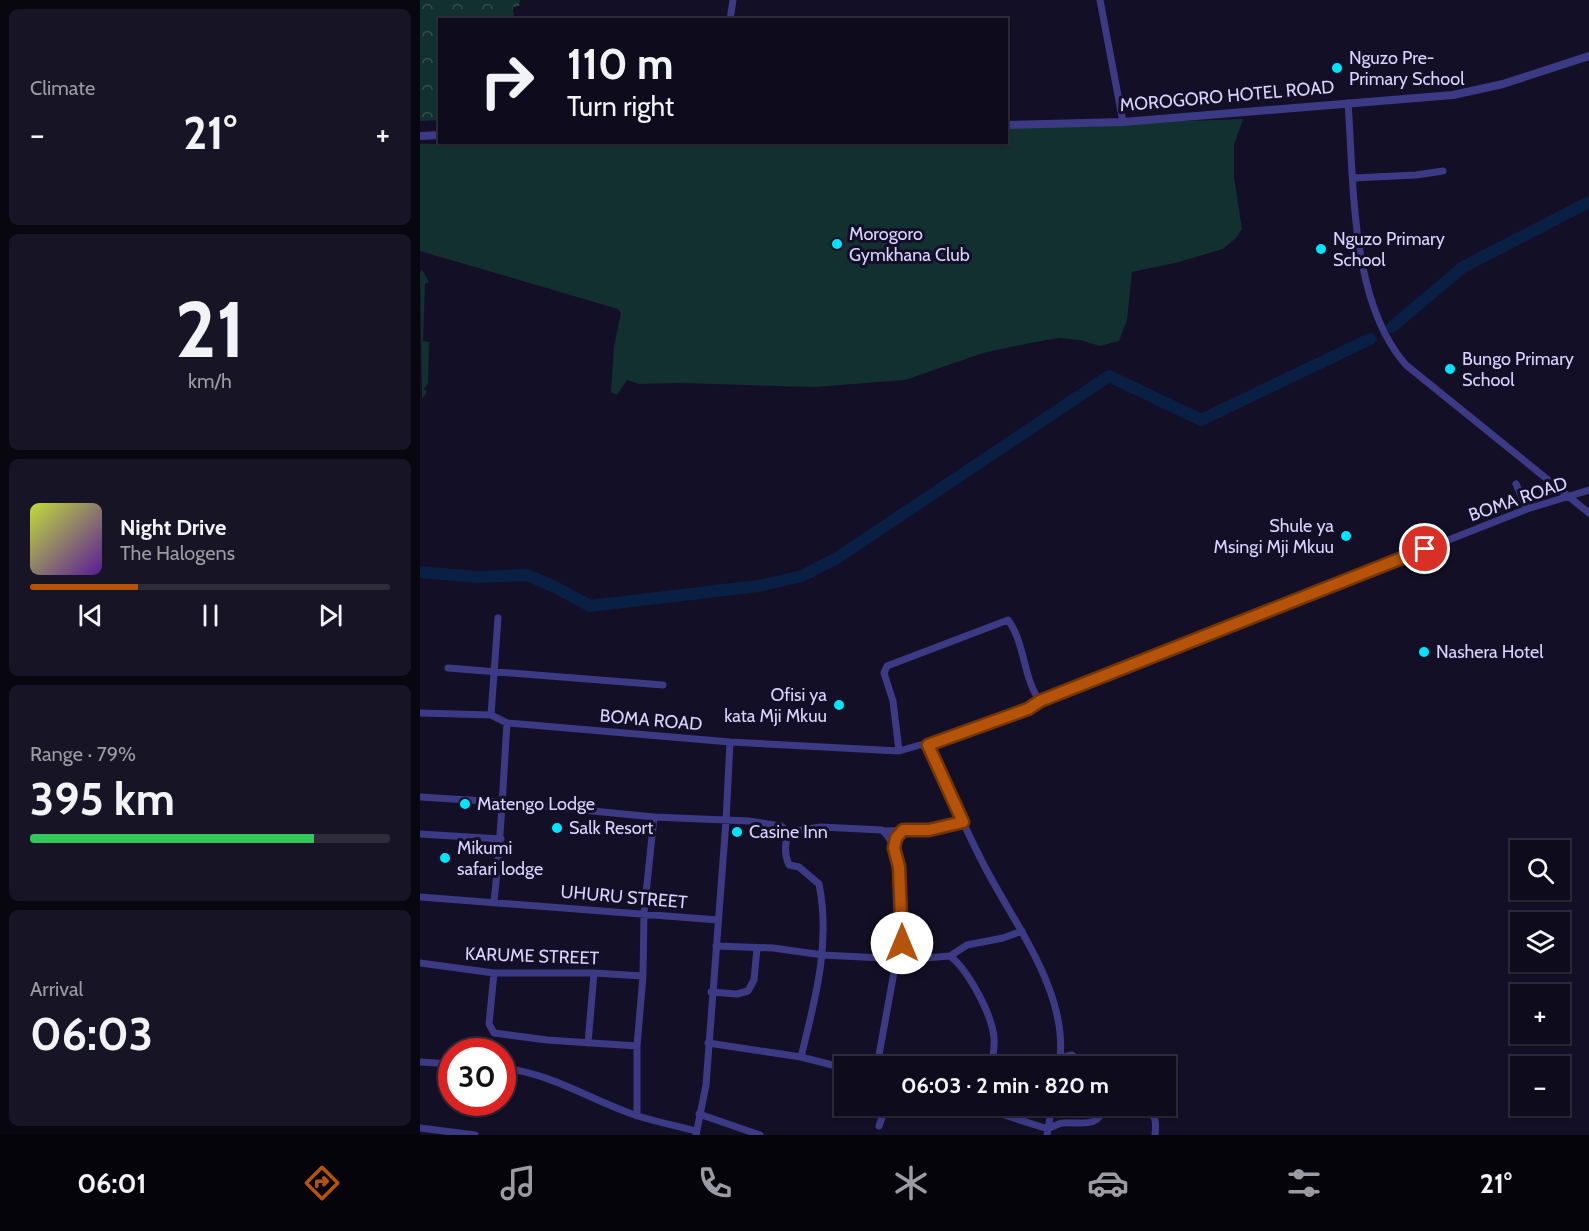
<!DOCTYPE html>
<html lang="en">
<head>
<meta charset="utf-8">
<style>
  body { margin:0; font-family:Cabin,sans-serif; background:#171425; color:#f1f3f6; height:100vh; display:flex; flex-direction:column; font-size:22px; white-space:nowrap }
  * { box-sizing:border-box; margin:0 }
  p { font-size:20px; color:#9b9ba3 }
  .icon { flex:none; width:33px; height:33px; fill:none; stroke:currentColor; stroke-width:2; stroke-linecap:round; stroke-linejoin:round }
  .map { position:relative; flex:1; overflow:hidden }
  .panel { display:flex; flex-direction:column; gap:9px; padding:9px; background:#08060f; width:420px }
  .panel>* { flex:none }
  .guide { position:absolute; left:18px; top:18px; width:570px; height:126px; border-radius:0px; box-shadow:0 2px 4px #0004,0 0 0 2px #2e2b3b; background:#0e0b1c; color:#f1f3f6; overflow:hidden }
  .controls { position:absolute; left:1090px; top:840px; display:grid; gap:12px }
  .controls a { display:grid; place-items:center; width:60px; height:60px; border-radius:0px; background:#0e0b1c; box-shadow:0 2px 4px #0004,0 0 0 2px #2e2b3b; font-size:30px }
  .speed { position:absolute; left:18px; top:1038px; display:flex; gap:12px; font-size:30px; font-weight:700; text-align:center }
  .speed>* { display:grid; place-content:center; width:78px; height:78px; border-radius:50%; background:#0e0b1c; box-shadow:0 2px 4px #0004,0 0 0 2px #2e2b3b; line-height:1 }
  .speed .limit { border:9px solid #d22; background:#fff; color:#111 }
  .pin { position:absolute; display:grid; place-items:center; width:51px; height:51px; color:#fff; margin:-26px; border:3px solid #fff; border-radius:50%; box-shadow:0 2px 6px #0007 }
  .me { position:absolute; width:66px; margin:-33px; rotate:0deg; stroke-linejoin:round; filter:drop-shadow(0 0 4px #0008) }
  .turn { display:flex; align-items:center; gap:21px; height:126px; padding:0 30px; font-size:27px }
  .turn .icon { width:78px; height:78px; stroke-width:2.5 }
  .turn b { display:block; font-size:42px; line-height:51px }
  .big { font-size:45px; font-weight:700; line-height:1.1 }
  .panel .card { flex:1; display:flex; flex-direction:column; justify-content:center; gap:9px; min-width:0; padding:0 21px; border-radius:9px; background:#171425 }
  .panel .dial { align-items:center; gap:0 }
  .dial b { font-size:78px; line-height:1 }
  .song { display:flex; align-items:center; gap:18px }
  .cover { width:72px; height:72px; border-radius:9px; background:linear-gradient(135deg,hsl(70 70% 55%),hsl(270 70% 35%)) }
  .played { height:6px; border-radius:3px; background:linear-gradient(90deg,#b45309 30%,#2e2b3b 30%) }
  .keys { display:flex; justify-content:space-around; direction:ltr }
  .heat { display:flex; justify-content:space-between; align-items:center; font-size:33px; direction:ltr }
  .charge { height:9px; border-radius:4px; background:linear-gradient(90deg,#34c759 79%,#2e2b3b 0) }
  .trip { position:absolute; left:414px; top:1056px; width:342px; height:60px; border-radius:0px; background:#0e0b1c; box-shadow:0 2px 4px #0004,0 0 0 2px #2e2b3b; font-weight:700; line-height:60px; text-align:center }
  .tabs { display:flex; height:96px; justify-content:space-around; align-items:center; background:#06040b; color:#9b9ba3 }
  .tabs .icon { width:42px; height:42px }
  .tabs .active { color:#b45309 }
  .tabs b { font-size:27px; color:#f1f3f6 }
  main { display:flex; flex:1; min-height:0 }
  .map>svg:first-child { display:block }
  .green { fill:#12302f }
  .park { fill:url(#park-crowns) }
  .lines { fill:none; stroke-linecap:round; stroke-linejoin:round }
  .river { stroke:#0a1f44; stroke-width:12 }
  .minor { stroke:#3d3a85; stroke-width:7 }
  .tertiary { stroke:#3d3a85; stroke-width:8 }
  .route-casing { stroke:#753606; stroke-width:15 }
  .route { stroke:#b45309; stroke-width:10 }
  .poi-dot { fill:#00e5ff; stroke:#130f26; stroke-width:2 }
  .labels { text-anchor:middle; stroke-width:6; stroke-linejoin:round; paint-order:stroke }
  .poi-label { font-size:18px; fill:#d9d4ff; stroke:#130f26; text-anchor:start }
  .street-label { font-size:18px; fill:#d9d4ff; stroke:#130f26 }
</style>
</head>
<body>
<main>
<section class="panel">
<div class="card"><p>Climate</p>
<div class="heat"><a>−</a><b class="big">21°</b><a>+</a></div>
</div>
<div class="card dial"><b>21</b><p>km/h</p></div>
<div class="card">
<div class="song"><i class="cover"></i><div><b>Night Drive</b><p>The Halogens</p></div></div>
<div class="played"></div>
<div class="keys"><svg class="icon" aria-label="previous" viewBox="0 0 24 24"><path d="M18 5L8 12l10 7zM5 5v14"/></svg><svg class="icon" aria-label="pause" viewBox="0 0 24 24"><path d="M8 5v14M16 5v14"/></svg><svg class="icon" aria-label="next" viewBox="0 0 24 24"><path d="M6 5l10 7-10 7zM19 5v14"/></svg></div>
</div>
<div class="card"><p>Range · 79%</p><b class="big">395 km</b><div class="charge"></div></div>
<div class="card"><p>Arrival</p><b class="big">06:03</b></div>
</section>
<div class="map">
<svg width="1169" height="1135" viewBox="0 0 1169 1135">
  <defs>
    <pattern id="park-crowns" width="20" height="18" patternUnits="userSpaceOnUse" patternTransform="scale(1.5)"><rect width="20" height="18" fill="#12302f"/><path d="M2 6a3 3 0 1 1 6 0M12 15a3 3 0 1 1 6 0" fill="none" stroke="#344d4e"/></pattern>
  </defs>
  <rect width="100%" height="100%" fill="#130f26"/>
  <!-- green -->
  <path class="green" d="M823 119 814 145V177L822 229 816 238 803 249 759 262 712 272 707 320 699 341 680 346 660 340 639 338 610 343 563 353 485 380 394 387 258 383 219 384 207 380 197 395 191 392 194 346 201 313 198 309 0 251V144L586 142 587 127Z
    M2 270 9 282 5 284 3 341 9 342 8 383 4 389 7 392 2 399 0 272Z"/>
  <!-- park -->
  <path class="park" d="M0 0H100L99 6 93 7 94 19 20 20 19 120 0 121Z"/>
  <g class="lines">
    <!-- river -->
    <path class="river" d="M972 327 1043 267 1169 202
      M0 572 58 577 107 575 135 587 170 606 338 586 382 576 417 558 689 376 781 420 950 339"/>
    <!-- minor -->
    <path class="minor" d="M680 0 703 122
      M310 20 313 0
      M928 103C934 182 930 302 986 365L1169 513
      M933 178 996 175 1023 171
      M1096 484 1107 509
      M28 668 243 685
      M0 713 71 715 87 723 310 742 479 751 500 745H508L608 709 620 701 1107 509 1169 490
      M71 715 78 618
      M508 745C527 787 545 829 566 869 597 928 651 997 639 1066
      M479 751 473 701 464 673 467 666 588 620C605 642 603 679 620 701
      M0 797 81 802 234 817 329 821 361 826 368 832 401 827 462 830C488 852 484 928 481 959
      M463 831 509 830 543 822
      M368 832C365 845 364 853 369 865L379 867 399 884C411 943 395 1000 381 1057
      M0 834 81 839
      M0 897 298 920
      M74 901C81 842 83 782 87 723
      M296 946 353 948 403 955 481 959
      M530 956C548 970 572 1014 574 1038 575 1048 573 1057 571 1066
      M478 960 530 956 547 945 583 938 602 931
      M0 963 74 973H174L223 976
      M74 973 69 1024 74 1033 127 1040 217 1046
      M291 992 317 994 328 991 334 980 337 948
      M168 1043 174 973
      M288 1043 381 1057 424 1068
      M640 1058 652 1055 667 1066
      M0 1062 32 1064
      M457 1066 476 961
      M82 1068C132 1073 172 1101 218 1116 237 1122 257 1126 276 1131
      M556 1106 628 1129C632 1127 637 1124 642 1123 660 1121 679 1130 684 1106
      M718 1106C735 1116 737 1115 735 1135
      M279 1114 340 1135
      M217 1116V1046L223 976 224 913 234 817
      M459 1126 466 1106
      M0 1128 55 1135
      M276 1135 286 1085 306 821 310 742
      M627 1135 632 1106"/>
    <!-- tertiary -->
    <path class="tertiary" d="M586 125 703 122 1033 95 1083 84 1169 56
      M0 136 20 135"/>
  </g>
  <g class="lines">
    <defs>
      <path id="route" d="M482 943 479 867 474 848 476 838 483 830H509L543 822 508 745 608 709 620 701 1005 549"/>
    </defs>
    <!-- route casing -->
    <use href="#route" class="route-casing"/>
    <!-- route -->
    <use href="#route" class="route"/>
  </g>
  <!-- markers -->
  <g class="poi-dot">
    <circle cx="917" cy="68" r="6"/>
    <circle cx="417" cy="244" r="6"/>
    <circle cx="901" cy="249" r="6"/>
    <circle cx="1030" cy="369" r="6"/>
    <circle cx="926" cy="536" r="6"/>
    <circle cx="1004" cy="652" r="6"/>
    <circle cx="419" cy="705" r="6"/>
    <circle cx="45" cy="804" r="6"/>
    <circle cx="137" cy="828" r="6"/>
    <circle cx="317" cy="832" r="6"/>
    <circle cx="25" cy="858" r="6"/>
  </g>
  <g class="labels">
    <!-- poi labels -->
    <g class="poi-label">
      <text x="929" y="64">Nguzo Pre-<tspan x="929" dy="21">Primary School</tspan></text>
      <text x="429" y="240">Morogoro<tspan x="429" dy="21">Gymkhana Club</tspan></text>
      <text x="913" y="245">Nguzo Primary<tspan x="913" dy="21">School</tspan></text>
      <text x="1042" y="365">Bungo Primary<tspan x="1042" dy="21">School</tspan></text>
      <text x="914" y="532" text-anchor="end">Shule ya<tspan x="914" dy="21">Msingi Mji Mkuu</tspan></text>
      <text x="1016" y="658">Nashera Hotel</text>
      <text x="407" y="701" text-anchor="end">Ofisi ya<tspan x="407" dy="21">kata Mji Mkuu</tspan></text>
      <text x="57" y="810">Matengo Lodge</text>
      <text x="149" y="834">Salk Resort</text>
      <text x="329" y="838">Casine Inn</text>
      <text x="37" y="854">Mikumi<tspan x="37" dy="21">safari lodge</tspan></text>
    </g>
    <!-- street labels -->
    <g class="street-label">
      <text transform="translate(807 96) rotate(-5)" y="6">MOROGORO HOTEL ROAD</text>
      <text transform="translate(1098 499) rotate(-19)" y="6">BOMA ROAD</text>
      <text transform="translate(231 720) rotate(5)" y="6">BOMA ROAD</text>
      <text transform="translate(204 897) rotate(5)" y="6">UHURU STREET</text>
      <text transform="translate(112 956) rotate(2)" y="6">KARUME STREET</text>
    </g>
  </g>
</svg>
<div class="controls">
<a><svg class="icon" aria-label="search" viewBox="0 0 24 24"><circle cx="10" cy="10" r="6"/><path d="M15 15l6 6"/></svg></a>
<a><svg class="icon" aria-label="layers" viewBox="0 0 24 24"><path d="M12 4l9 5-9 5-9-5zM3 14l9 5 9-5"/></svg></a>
<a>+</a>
<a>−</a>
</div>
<div class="speed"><div class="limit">30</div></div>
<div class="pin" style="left:1005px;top:549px;background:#d93025"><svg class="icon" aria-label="arrive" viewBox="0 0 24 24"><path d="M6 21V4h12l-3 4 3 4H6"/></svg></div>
<svg class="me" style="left:482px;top:943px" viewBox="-20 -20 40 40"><circle r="19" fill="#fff"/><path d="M0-13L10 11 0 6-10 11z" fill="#b45309"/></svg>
<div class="trip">06:03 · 2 min · 820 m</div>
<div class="guide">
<div class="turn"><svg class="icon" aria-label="right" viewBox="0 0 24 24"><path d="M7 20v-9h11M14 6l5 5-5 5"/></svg><div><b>110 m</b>Turn right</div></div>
</div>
</div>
</main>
<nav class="tabs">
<b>06:01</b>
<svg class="icon active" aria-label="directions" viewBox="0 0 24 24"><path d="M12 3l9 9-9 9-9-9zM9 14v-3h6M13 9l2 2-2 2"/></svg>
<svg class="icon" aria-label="music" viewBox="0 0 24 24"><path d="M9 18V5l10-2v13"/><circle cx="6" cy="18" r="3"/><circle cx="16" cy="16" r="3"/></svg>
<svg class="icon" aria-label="phone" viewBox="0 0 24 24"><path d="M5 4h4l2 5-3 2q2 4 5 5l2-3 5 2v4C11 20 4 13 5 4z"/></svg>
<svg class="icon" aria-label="climate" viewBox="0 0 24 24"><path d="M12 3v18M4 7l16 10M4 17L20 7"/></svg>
<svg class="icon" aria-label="car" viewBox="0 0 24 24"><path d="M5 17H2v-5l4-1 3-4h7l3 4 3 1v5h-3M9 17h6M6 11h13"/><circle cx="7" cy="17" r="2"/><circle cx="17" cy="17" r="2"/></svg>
<svg class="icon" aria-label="filters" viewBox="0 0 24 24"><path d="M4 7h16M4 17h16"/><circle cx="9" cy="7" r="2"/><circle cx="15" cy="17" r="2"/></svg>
<b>21°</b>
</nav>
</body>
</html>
